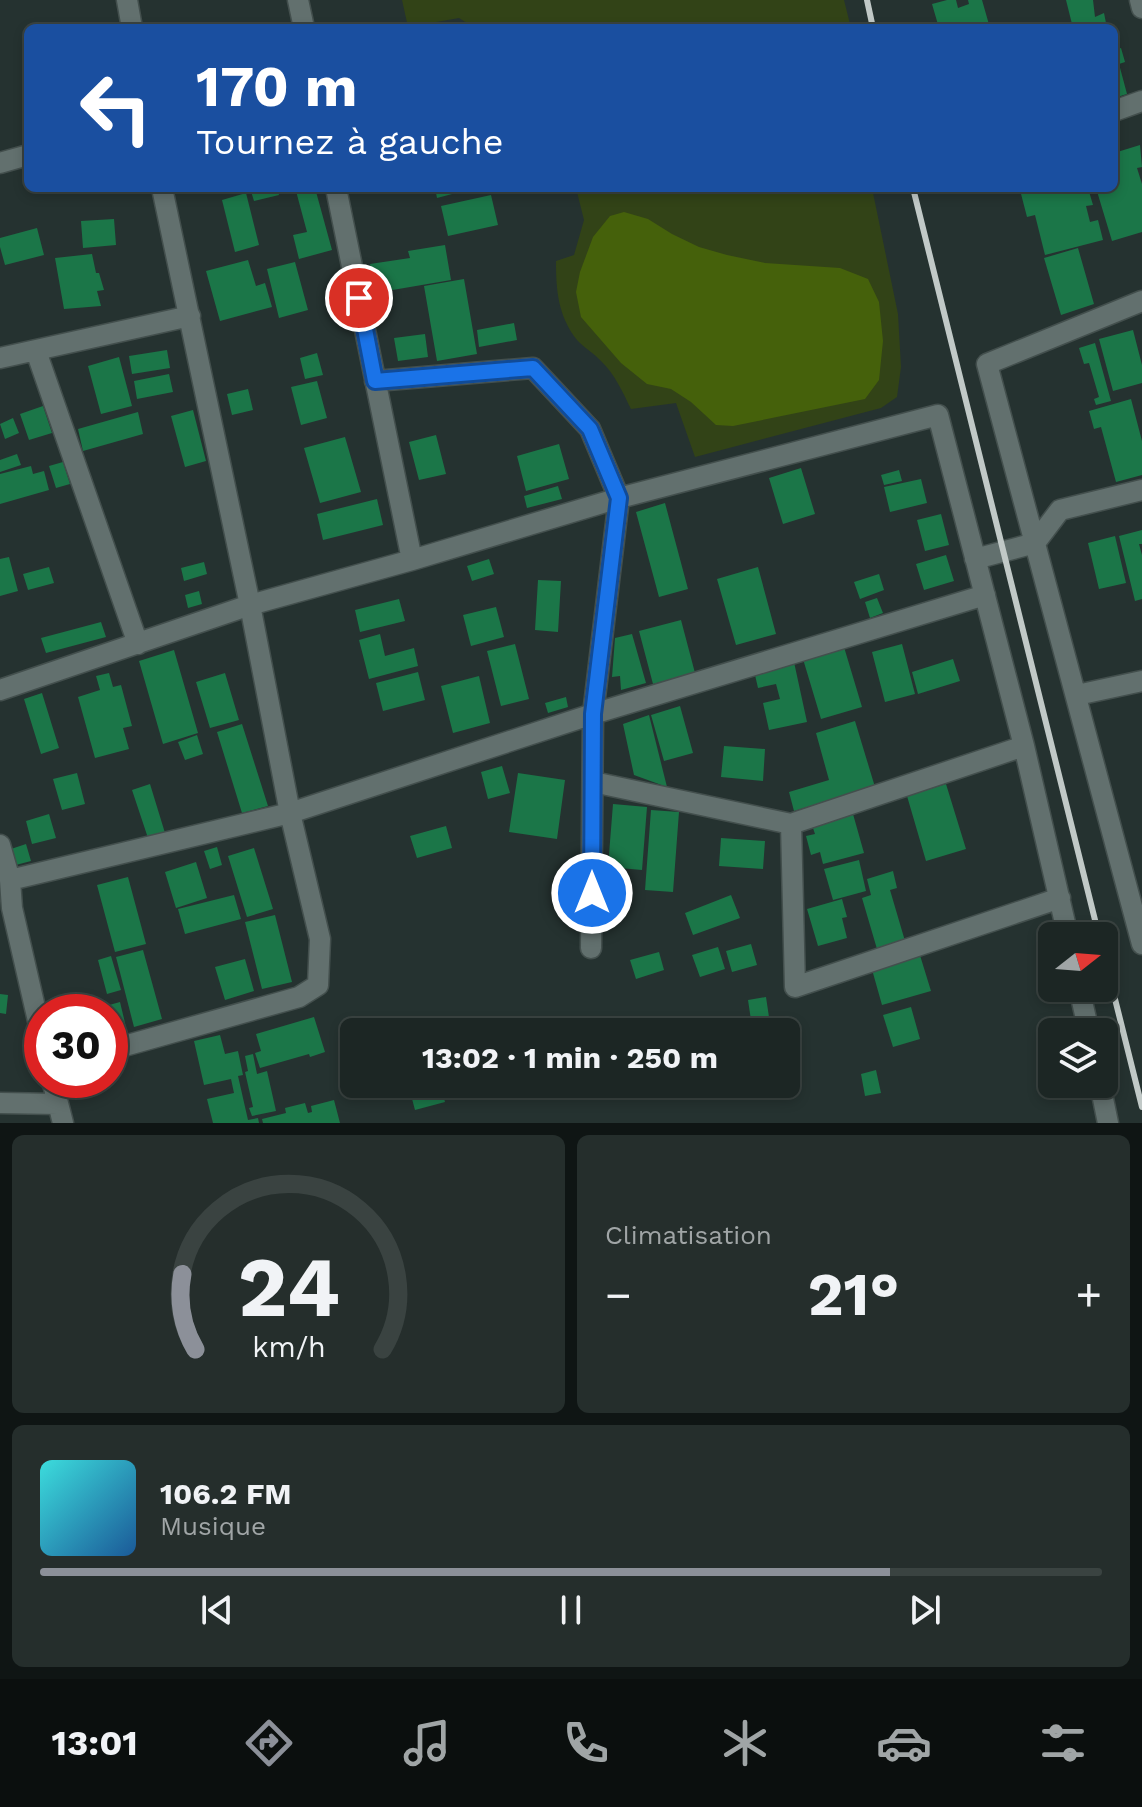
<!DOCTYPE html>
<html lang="fr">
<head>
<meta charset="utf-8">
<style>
  body { margin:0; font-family:"Work Sans",sans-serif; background:#252e2c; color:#f1f3f6; height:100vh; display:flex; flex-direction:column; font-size:30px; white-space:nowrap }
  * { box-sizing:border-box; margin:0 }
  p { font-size:26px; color:#a0a5a6 }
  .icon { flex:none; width:44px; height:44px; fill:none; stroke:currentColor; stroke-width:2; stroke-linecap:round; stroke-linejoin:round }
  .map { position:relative; height:1123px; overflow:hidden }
  .side { display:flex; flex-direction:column; gap:12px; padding:12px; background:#0f1514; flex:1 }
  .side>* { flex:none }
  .guide { position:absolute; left:24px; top:24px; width:1094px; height:168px; border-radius:12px; box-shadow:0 4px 12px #0003,0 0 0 2px #3a4341; background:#1a4fa0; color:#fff; overflow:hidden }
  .needle { width:52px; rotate:73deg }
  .fabs { position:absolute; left:1038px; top:922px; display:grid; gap:16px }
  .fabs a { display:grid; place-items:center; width:80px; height:80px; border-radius:12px; background:#1c2624; box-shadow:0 4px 12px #0003,0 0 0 2px #3a4341; font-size:40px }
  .speed { position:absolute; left:24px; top:994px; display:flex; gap:16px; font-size:40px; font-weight:700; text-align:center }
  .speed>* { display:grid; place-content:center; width:104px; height:104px; border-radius:50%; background:#1c2624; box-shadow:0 4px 12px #0003,0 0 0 2px #3a4341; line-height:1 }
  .speed .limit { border:12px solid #d22; background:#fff; color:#111 }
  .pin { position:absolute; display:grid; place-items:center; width:68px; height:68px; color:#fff; margin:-34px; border:4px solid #fff; border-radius:50%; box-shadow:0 2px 8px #0007 }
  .me { position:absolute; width:88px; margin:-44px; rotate:0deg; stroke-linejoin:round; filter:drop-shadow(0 0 6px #0008) }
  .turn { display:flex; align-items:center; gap:28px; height:168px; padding:0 40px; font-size:36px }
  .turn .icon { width:104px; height:104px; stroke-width:2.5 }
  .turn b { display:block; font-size:56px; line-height:68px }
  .big { font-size:60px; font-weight:700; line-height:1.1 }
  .side .widget { flex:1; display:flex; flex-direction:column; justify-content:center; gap:12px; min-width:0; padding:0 28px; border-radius:12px; background:#252e2c }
  .side .dial { align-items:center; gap:0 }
  .dial svg { height:208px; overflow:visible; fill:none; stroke:#3a4341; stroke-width:7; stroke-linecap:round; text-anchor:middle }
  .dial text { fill:#f1f3f6; stroke:none }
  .song { display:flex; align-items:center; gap:24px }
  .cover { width:96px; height:96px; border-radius:12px; background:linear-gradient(135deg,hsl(180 70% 55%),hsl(210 70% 35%)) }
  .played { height:8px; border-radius:4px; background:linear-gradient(90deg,#8c9099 80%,#3a4341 80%) }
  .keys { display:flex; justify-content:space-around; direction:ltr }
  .heat { display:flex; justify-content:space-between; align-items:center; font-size:44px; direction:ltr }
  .side .tiles { flex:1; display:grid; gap:12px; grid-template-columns:1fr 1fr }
  .widget:last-child { grid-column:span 2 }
  .trip { position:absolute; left:340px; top:1018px; width:460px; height:80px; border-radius:12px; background:#1c2624; box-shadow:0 4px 12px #0003,0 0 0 2px #3a4341; font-weight:700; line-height:80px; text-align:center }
  .dock { display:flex; height:128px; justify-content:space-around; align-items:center; background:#0b0f0e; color:#a0a5a6 }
  .dock .icon { width:56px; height:56px }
  .dock .selected { color:#8c9099 }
  .dock b { font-size:36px; color:#f1f3f6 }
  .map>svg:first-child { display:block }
  .green { fill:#324317 }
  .forest { fill:#45610b }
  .building { fill:#1b7648 }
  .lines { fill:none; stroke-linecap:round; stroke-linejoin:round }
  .minor-casing { stroke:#434f4d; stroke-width:23 }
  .minor { stroke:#62706e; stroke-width:20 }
  .rail { stroke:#c1c9c7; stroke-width:6 }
  .route-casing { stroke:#114b97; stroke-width:20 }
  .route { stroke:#1a73e8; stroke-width:14 }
</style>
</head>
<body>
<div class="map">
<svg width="1142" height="1123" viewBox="0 0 1142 1123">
  <rect width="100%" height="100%" fill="#253230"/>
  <!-- green -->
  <path class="green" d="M402 0H844L851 28H475L459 18 408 27Z
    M576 188H872L898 314 901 367 897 397 881 408 695 457 676 403 631 409C623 393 615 374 601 361 594 353 584 348 577 340 558 316 556 290 556 261L574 255 584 220Z"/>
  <!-- forest -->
  <path class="forest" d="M624 212 648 219 672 234 699 247 727 255 765 263 840 268 868 279 879 302 883 341 879 380 865 399 733 426 716 425 691 402 671 389 647 384 621 363 581 317 576 292 580 272 593 237 610 216Z"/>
  <!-- building -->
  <path class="building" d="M947 0H956L958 8 969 4 968 0H982L990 28H939L932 4Z
    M1066 0H1093L1095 17 1104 13 1107 28H1073Z
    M1121 48 1125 62 1119 64 1127 94 1114 98V50Z
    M1140 145 1142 167 1137 168 1142 184V232L1112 241 1096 188H1114V153Z
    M250 188H277L279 195 254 201Z
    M307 188H315L332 250 299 259 293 235 307 232 296 191Z
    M435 188H471V189L437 198Z
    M1028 188H1088L1093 205 1086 206 1090 222 1098 220 1103 240 1045 255 1035 215 1027 217 1020 190Z
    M246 193 259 245 235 252 222 200Z
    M491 195 498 225 448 236 441 206Z
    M114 219 116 245 83 248 81 221Z
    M37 228 44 255 5 265 0 247V238Z
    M445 245 451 280 375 293 370 264 410 258 408 251Z
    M1078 248 1094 304 1061 315 1044 258Z
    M92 254 96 273H99L104 290 97 291 101 306 64 309 55 258Z
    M248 260 256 286 265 283 272 307 220 321 206 271Z
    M295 262 308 310 279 318 267 269Z
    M464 279 477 354 437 361 424 286Z
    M514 323 517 340 479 347 477 330Z
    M1133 330 1142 365V383L1113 391 1099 339Z
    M425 334 428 357 398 361 394 338Z
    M1095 343 1111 401 1096 405 1094 399 1099 397 1089 363 1084 364 1079 348Z
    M167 350 170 368 132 374 129 356Z
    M317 353 323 375 305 379 300 358Z
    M119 357 132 406 101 414 88 366Z
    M169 374 173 392 137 399 134 381Z
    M317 381 327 418 301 425 291 387Z
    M248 389 253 410 232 415 227 394Z
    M1131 399 1142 441V475L1116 482 1101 427 1094 429 1089 411Z
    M43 406 52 433 29 440 20 414Z
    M193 410 206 461 185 467 171 416Z
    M138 412 143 434 83 451 78 429Z
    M13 418 19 433 5 439 0 424Z
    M436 435 446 474 419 480 409 442Z
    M345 437 361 492 320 503 304 448Z
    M559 444 569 479 526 491 517 456Z
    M17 454 21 465 0 472V460Z
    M63 462 70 484 56 488 49 466Z
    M31 466 33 474 44 471 49 490 0 504V474Z
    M801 468 815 514 783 524 769 478Z
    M899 470 902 481 884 485 881 475Z
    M921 479 927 503 890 512 884 487Z
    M558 486 562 499 527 508 524 496Z
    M377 499 383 525 323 540 317 514Z
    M665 503 688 589 659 597 636 512Z
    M941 514 949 545 925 551 917 520Z
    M1142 530V544H1139L1142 555V599L1135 601 1119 536Z
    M1115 536 1126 583 1099 589 1088 543Z
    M946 555 954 581 924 590 916 564Z
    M9 557 18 591 0 596V559Z
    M489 559 494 574 472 581 467 566Z
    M204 562 207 574 184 581 181 568Z
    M49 567 54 583 28 590 23 574Z
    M758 567 776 634 736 645 717 579Z
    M879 574 884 590 860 599 854 582Z
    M538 580 561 581 558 632 535 630Z
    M199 591 202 604 188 608 185 595Z
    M877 598 883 613 870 618 865 602Z
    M399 599 405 621 360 632 355 610Z
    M496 607 504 637 471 646 463 615Z
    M681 620 695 673 653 684 639 631Z
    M101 622 106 637 46 653 41 638Z
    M380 634 385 656 414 648 418 666 369 679 359 640Z
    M632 634 646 683 621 690 620 676 612 677 615 638Z
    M515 644 529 699 501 706 487 651Z
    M902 644 915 694 885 702 872 652Z
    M844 647 862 707 821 719 803 659Z
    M174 650 198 733 163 744 139 661Z
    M953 659 960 681 918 694 912 672Z
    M794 662 807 722 769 730 763 703 780 699 776 684 758 688 755 675Z
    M418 672 425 700 383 711 376 683Z
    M109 673 113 687 121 685 132 726 123 728 129 749 95 758 78 697 100 690 96 676Z
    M225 673 239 720 210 728 196 682Z
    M479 676 490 723 453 733 441 686Z
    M42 693 59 748 41 754 24 699Z
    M566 697 568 707 548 713 545 703Z
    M680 706 693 753 664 761 651 715Z
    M649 715 667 787 634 775 623 724Z
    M855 721 875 787 794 811 789 792 829 780 816 733Z
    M242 724 268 806 242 813 217 732Z
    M197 735 203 754 185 760 178 742Z
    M724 746 765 749 763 781 721 777Z
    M502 766 510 793 488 799 481 772Z
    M77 773 85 804 62 810 53 779Z
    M518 773 565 780 557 839 509 832Z
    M150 784 165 833 148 838 132 790Z
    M946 784 966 849 926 861 907 796Z
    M613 804 647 807 642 870 608 867Z
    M651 810 679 812 673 892 645 890Z
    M49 814 56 838 32 844 26 821Z
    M853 814 864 853 823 864 820 852 811 855 806 836 815 834 812 825Z
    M446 826 452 848 417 858 410 836Z
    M721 838 765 841 763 869 719 866Z
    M26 844 31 861 12 866 8 850Z
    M217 847 222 865 210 869 204 851Z
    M254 848 273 909 247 917 228 856Z
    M859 860 866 891 833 900 824 869Z
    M196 862 207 898 176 908 165 872Z
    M893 871 897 888 890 890 905 941 877 949 862 898 871 895 867 879Z
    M128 877 146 944 115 952 97 885Z
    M234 895 241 919 185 934 178 909Z
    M731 895 740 918 693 935 685 913Z
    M842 899 847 917 842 918 847 938 818 946 807 909Z
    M275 915 292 982 262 989 245 922Z
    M751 944 757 965 732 972 726 951Z
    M718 947 725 969 700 977 692 955Z
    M143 950 162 1019 134 1027 116 957Z
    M659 952 664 970 636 979 630 960Z
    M919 952 931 991 882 1005 871 966Z
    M111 956 121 990 107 994 98 960Z
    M245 959 254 991 225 1000 215 967Z
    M0 994 8 995 6 1014 0 1013Z
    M766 997 769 1017 751 1020 748 1000Z
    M120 1002 126 1027 110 1031V1012H96L95 1009Z
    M911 1007 920 1039 893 1047 883 1015Z
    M314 1017 325 1052 310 1057 309 1054 260 1068 255 1053 261 1051 256 1034Z
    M220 1035 225 1054 238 1051 243 1075 238 1076 248 1120 258 1118 259 1123H213L207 1099 234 1093 231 1079 204 1085 194 1041Z
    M253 1054 257 1074 267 1071 276 1111 252 1116 249 1108 253 1107 245 1072 248 1071 245 1056Z
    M876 1070 881 1093 865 1096 861 1074Z
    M408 1084H440L445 1102 415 1110Z
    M334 1100 340 1123H263L262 1119 286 1113 285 1108 305 1103 308 1113 312 1112 311 1106Z"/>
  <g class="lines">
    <defs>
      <path id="minor" d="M127 0 132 28
        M298 0 304 28
        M1140 0 1142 8
        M1114 111 1142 101
        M0 163 28 155
        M336 188 412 560
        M1142 301 987 364 1142 944
        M36 351 138 644
        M0 358 190 316
        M375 381 533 368 590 429 619 498 593 714 591 948
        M975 559 1035 543 1060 510 1142 490
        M0 690 250 605 412 560 619 498 938 415 1024 746 1068 936
        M1077 695 1142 681
        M593 782 791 824 1024 746
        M791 824 795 987 1060 898
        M0 845 10 880 12 908 42 1038
        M10 880 290 813 593 714 985 595
        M1079 988 1089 1032
        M110 1050 299 997 318 985 320 939 290 813 250 605 162 188
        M52 1080 63 1123
        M1100 1084 1108 1123
        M0 1103 58 1104"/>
    </defs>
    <!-- minor casing -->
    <use href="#minor" class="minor-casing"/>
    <!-- minor -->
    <use href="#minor" class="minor"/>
    <!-- rail -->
    <path class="rail" d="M867 0 873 28
      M913 188 1099 936
      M1104 955 1142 1107"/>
  </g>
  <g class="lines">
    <defs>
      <path id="route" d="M359 298 375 381 533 368 590 429 619 498 593 714 592 893"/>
    </defs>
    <!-- route casing -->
    <use href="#route" class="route-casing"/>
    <!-- route -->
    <use href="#route" class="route"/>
  </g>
</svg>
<div class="fabs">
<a><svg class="needle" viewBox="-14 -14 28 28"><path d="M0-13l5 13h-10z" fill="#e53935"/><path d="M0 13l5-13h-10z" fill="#a0a5a6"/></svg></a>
<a><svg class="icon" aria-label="layers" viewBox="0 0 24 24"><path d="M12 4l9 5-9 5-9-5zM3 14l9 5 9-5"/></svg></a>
</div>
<div class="speed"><div class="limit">30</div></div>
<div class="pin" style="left:359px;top:298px;background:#d93025"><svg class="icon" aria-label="arrive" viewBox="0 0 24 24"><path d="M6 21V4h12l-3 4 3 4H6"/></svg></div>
<svg class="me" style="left:592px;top:893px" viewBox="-20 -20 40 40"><circle r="17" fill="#1a73e8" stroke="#fff" stroke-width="3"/><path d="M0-11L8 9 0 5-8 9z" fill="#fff"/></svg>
<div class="trip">13:02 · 1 min · 250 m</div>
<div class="guide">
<div class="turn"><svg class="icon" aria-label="left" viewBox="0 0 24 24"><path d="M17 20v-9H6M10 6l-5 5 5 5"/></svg><div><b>170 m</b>Tournez à gauche</div></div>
</div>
</div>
<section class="side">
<div class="tiles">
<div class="widget dial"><svg viewBox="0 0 100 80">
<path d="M14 69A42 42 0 1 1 86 69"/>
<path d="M14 69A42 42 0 0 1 9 40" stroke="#8c9099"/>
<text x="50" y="56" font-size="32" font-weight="700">24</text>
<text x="50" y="72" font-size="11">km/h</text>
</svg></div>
<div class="widget"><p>Climatisation</p>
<div class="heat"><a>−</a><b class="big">21°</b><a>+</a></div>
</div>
<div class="widget">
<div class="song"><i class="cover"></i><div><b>106.2 FM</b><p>Musique</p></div></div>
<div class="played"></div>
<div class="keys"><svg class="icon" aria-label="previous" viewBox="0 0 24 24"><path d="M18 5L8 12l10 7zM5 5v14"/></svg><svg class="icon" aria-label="pause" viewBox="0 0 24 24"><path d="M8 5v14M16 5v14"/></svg><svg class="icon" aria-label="next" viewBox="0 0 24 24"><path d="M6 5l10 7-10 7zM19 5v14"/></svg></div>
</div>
</div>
</section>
<nav class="dock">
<b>13:01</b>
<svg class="icon selected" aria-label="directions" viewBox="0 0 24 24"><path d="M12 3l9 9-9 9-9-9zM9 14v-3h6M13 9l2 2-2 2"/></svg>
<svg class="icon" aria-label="music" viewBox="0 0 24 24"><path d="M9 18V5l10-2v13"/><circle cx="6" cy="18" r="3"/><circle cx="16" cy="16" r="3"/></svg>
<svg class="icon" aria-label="phone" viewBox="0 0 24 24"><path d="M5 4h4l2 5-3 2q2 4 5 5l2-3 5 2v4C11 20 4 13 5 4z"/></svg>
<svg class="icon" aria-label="climate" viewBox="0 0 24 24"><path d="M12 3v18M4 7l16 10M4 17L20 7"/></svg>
<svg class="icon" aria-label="car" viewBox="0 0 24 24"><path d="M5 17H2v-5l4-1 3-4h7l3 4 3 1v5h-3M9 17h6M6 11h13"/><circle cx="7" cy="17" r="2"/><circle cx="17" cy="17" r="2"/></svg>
<svg class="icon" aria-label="filters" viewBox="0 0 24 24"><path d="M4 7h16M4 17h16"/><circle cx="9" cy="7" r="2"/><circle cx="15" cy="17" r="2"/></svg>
</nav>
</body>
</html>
